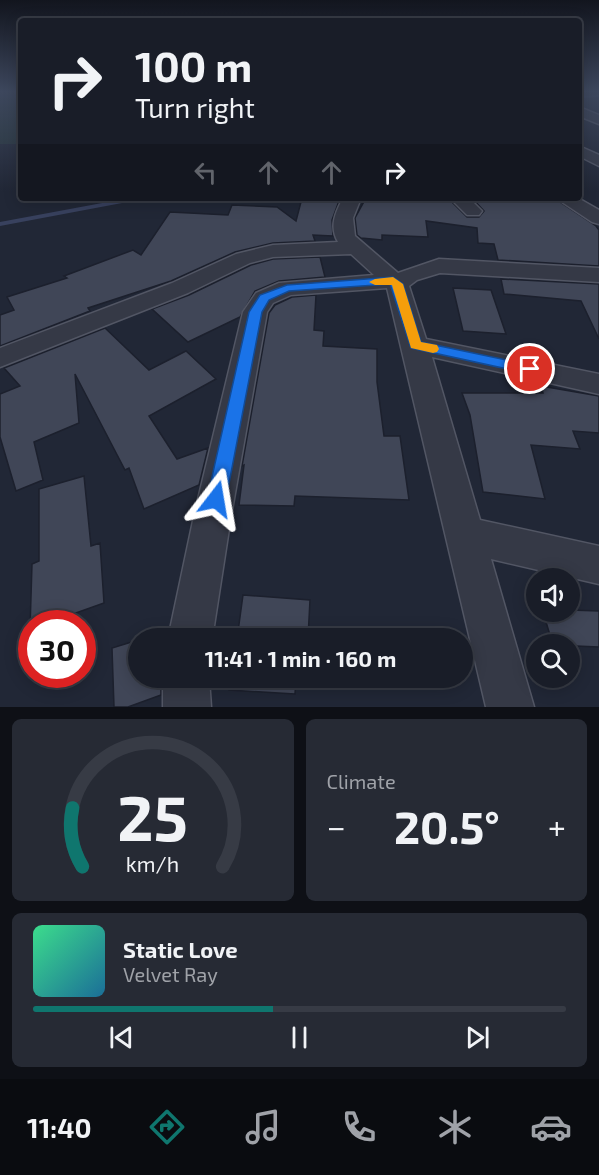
<!DOCTYPE html>
<html lang="en">
<head>
<meta charset="utf-8">
<style>
  body { margin:0; font-family:"Exo 2",sans-serif; background:#262a34; color:#f1f3f6; height:100vh; display:flex; flex-direction:column; font-size:22px; white-space:nowrap }
  * { box-sizing:border-box; margin:0 }
  p { font-size:20px; color:#9fa2a8 }
  .icon { flex:none; width:33px; height:33px; fill:none; stroke:currentColor; stroke-width:2; stroke-linecap:round; stroke-linejoin:round }
  .map { position:relative; height:707px; overflow:hidden }
  .drawer { display:flex; flex-direction:column; gap:12px; padding:12px; background:#0e1016; flex:1 }
  .drawer>* { flex:none }
  .guide { position:absolute; left:18px; top:18px; width:564px; height:183px; border-radius:6px; box-shadow:0 3px 15px #0003,0 0 0 2px #373b45; background:#191d28; color:#f1f3f6; overflow:hidden }
  .controls { position:absolute; left:526px; top:568px; display:grid; gap:12px }
  .controls a { display:grid; place-items:center; width:54px; height:54px; border-radius:50%; background:#191d28; box-shadow:0 3px 15px #0003,0 0 0 2px #373b45; font-size:30px }
  .speed { position:absolute; left:18px; top:610px; display:flex; gap:12px; font-size:30px; font-weight:700; text-align:center }
  .speed>* { display:grid; place-content:center; width:78px; height:78px; border-radius:50%; background:#191d28; box-shadow:0 3px 15px #0003,0 0 0 2px #373b45; line-height:1 }
  .speed .limit { border:9px solid #d22; background:#fff; color:#111 }
  .pin { position:absolute; display:grid; place-items:center; width:51px; height:51px; color:#fff; margin:-26px; border:3px solid #fff; border-radius:50%; box-shadow:0 2px 6px #0007 }
  .me { position:absolute; width:66px; margin:-33px; rotate:14deg; stroke-linejoin:round; filter:drop-shadow(0 0 4px #0008) }
  .turn { display:flex; align-items:center; gap:21px; height:126px; padding:0 18px; font-size:27px }
  .turn .icon { width:78px; height:78px; stroke-width:2.5 }
  .turn b { display:block; font-size:42px; line-height:51px }
  .lanes { display:flex; align-items:center; height:57px; padding:0 18px; background:#0003; justify-content:center; gap:30px; direction:ltr }
  .lanes .off { opacity:.35 }
  .big { font-size:45px; font-weight:700; line-height:1.1 }
  .drawer .widget { flex:1; display:flex; flex-direction:column; justify-content:center; gap:9px; min-width:0; padding:0 21px; border-radius:9px; background:#262a34 }
  .drawer .dial { align-items:center; gap:0 }
  .dial svg { height:156px; overflow:visible; fill:none; stroke:#373b45; stroke-width:7; stroke-linecap:round; text-anchor:middle }
  .dial text { fill:#f1f3f6; stroke:none }
  .song { display:flex; align-items:center; gap:18px }
  .cover { width:72px; height:72px; border-radius:9px; background:linear-gradient(135deg,hsl(150 70% 55%),hsl(200 70% 35%)) }
  .played { height:6px; border-radius:3px; background:linear-gradient(90deg,#0f766e 45%,#373b45 45%) }
  .keys { display:flex; justify-content:space-around; direction:ltr }
  .heat { display:flex; justify-content:space-between; align-items:center; font-size:33px; direction:ltr }
  .drawer .tiles { flex:1; display:grid; gap:12px; grid-template-columns:1fr 1fr }
  .widget:last-child { grid-column:span 2 }
  .trip { position:absolute; left:128px; top:628px; width:345px; height:60px; border-radius:30px; background:#191d28; box-shadow:0 3px 15px #0003,0 0 0 2px #373b45; font-weight:700; line-height:60px; text-align:center }
  .tab-bar { display:flex; height:96px; justify-content:space-around; align-items:center; background:#0a0c10; color:#9fa2a8 }
  .tab-bar .icon { width:42px; height:42px }
  .tab-bar .current { color:#0f766e }
  .tab-bar b { font-size:27px; color:#f1f3f6 }
  .map>svg:first-child { display:block }
  .green { fill:#26353a }
  .lines { fill:none; stroke-linecap:round; stroke-linejoin:round }
  .stream { fill:#38415e; fill-rule:evenodd }
  .building { fill:#404657; stroke:#1c202d; stroke-width:1.5 }
  .minor-casing { stroke:#525664; stroke-width:3 }
  .minor { fill:#353946; fill-rule:evenodd }
  .route { fill:#1a73e8; stroke:#114b97; stroke-width:1.5 }
  .slow { fill:#f59e0b }
</style>
</head>
<body>
<div class="map">
<svg width="599" height="707" viewBox="0 0 599 707">
  <rect width="100%" height="100%" fill="#212736"/>
  <!-- green -->
  <path class="green" d="M0 92H21V144H0Z"/>
  <g class="lines">
    <!-- stream -->
    <path class="stream" d="M599 95V97L579 98V96Z
      M129 198H141L138 200 0 226V222Z"/>
  </g>
  <!-- building -->
  <path class="building" d="M302 198 339 201 332 220 333 236 313 235 315 241 273 243 235 252 171 281 88 308 90 311 0 346V315L14 310 7 297 67 278 64 276 133 250 141 255 170 212 228 215 232 205 277 207 296 221Z
    M366 198H448L467 217H479L484 211 472 198H554L596 226 599 230V266L498 260 494 244 478 243 477 228 426 221 428 237 382 235V240L361 238 357 235 355 218Z
    M320 257 325 277 279 281 255 291 240 317 188 342 152 309 189 295 251 265 273 259Z
    M501 279 599 284V339L581 301 504 294Z
    M453 288 491 290 506 334 463 331Z
    M316 295 314 330 324 331 323 346 377 349V382L384 436H400L409 500 295 496 294 506 239 505 244 465 242 466 269 313 275 305 292 297Z
    M105 328 149 370 186 351 216 379 149 416 177 459 208 448 199 485 144 509 129 468 125 470 75 374 79 423 34 442 43 480 16 491 0 437V394L20 386 4 368Z
    M541 386 599 396V433L573 431 580 449 531 445 545 499 483 492 470 415 462 393H543Z
    M84 476 91 546 100 543 104 603 45 624H32L30 629 32 564 39 561V489Z
    M243 595 310 600 308 638 237 639Z
    M570 610 599 611V647L553 645 543 612H570Z
    M138 640V678H161V695L128 707H114L112 648Z
    M231 678H296L295 694 229 690Z"/>
  <g class="lines">
    <defs>
      <path id="minor" d="M579 107 599 115V124L579 116Z
        M579 146 599 155V166L579 156Z
        M343 198H361L353 218 355 236 398 273 439 259 599 268V282L440 273 417 280 409 286 426 339 599 374V394L432 357 480 520 599 546V584L491 559 534 707H486L387 288 291 295 273 303 267 312 231 516 212 639H168L194 516 243 312 256 293 279 283 374 275 351 254 273 257 250 263 188 293 0 367V348L172 283 236 254 273 245 338 242C329 227 335 213 343 198Z
        M450 198H469L482 211 479 215H467Z
        M556 198H578L599 210V224L592 222Z
        M163 678H209L211 707H163Z"/>
    </defs>
    <!-- minor casing -->
    <use href="#minor" class="minor-casing"/>
    <!-- minor -->
    <use href="#minor" class="minor"/>
  </g>
  <!-- sky -->
  <linearGradient id="sky" x2="0" y2="1"><stop stop-color="#12151e"/><stop offset="0.48" stop-color="#3d475d"/><stop offset="1" stop-color="#3d475d" stop-opacity="0"/></linearGradient>
  <rect width="599" height="191" fill="url(#sky)"/>
  <!-- route -->
  <path class="route" d="M393 277 403 284 421 342 530 365 535 366 537 369 535 373 530 374 411 348 390 284 289 291 269 300 262 312 226 499 223 504 216 507 210 504 207 499 249 312 260 295 287 285Z"/>
  <!-- slow -->
  <path class="slow" d="M393 277 403 284 421 342 437 345 439 349 437 352 433 353 411 348 392 285H375L369 282 375 279Z"/>
</svg>
<div class="controls">
<a><svg class="icon" aria-label="sound" viewBox="0 0 24 24"><path d="M4 9h4l5-4v14l-5-4H4zM17 9q2 3 0 6"/></svg></a>
<a><svg class="icon" aria-label="search" viewBox="0 0 24 24"><circle cx="10" cy="10" r="6"/><path d="M15 15l6 6"/></svg></a>
</div>
<div class="speed"><div class="limit">30</div></div>
<div class="pin" style="left:530px;top:369px;background:#d93025"><svg class="icon" aria-label="arrive" viewBox="0 0 24 24"><path d="M6 21V4h12l-3 4 3 4H6"/></svg></div>
<svg class="me" style="left:216px;top:499px" viewBox="-20 -20 40 40"><path d="M0-17L14 15 0 8-14 15z" fill="#1a73e8" stroke="#fff" stroke-width="4"/></svg>
<div class="trip">11:41 · 1 min · 160 m</div>
<div class="guide">
<div class="turn"><svg class="icon" aria-label="right" viewBox="0 0 24 24"><path d="M7 20v-9h11M14 6l5 5-5 5"/></svg><div><b>100 m</b>Turn right</div></div>
<div class="lanes"><svg class="icon off" aria-label="left" viewBox="0 0 24 24"><path d="M17 20v-9H6M10 6l-5 5 5 5"/></svg><svg class="icon off" aria-label="ahead" viewBox="0 0 24 24"><path d="M12 20V5M6 11l6-6 6 6"/></svg><svg class="icon off" aria-label="ahead" viewBox="0 0 24 24"><path d="M12 20V5M6 11l6-6 6 6"/></svg><svg class="icon" aria-label="right" viewBox="0 0 24 24"><path d="M7 20v-9h11M14 6l5 5-5 5"/></svg></div>
</div>
</div>
<section class="drawer">
<div class="tiles">
<div class="widget dial"><svg viewBox="0 0 100 80">
<path d="M14 69A42 42 0 1 1 86 69"/>
<path d="M14 69A42 42 0 0 1 9 39" stroke="#0f766e"/>
<text x="50" y="56" font-size="32" font-weight="700">25</text>
<text x="50" y="72" font-size="11">km/h</text>
</svg></div>
<div class="widget"><p>Climate</p>
<div class="heat"><a>−</a><b class="big">20.5°</b><a>+</a></div>
</div>
<div class="widget">
<div class="song"><i class="cover"></i><div><b>Static Love</b><p>Velvet Ray</p></div></div>
<div class="played"></div>
<div class="keys"><svg class="icon" aria-label="previous" viewBox="0 0 24 24"><path d="M18 5L8 12l10 7zM5 5v14"/></svg><svg class="icon" aria-label="pause" viewBox="0 0 24 24"><path d="M8 5v14M16 5v14"/></svg><svg class="icon" aria-label="next" viewBox="0 0 24 24"><path d="M6 5l10 7-10 7zM19 5v14"/></svg></div>
</div>
</div>
</section>
<nav class="tab-bar">
<b>11:40</b>
<svg class="icon current" aria-label="directions" viewBox="0 0 24 24"><path d="M12 3l9 9-9 9-9-9zM9 14v-3h6M13 9l2 2-2 2"/></svg>
<svg class="icon" aria-label="music" viewBox="0 0 24 24"><path d="M9 18V5l10-2v13"/><circle cx="6" cy="18" r="3"/><circle cx="16" cy="16" r="3"/></svg>
<svg class="icon" aria-label="phone" viewBox="0 0 24 24"><path d="M5 4h4l2 5-3 2q2 4 5 5l2-3 5 2v4C11 20 4 13 5 4z"/></svg>
<svg class="icon" aria-label="climate" viewBox="0 0 24 24"><path d="M12 3v18M4 7l16 10M4 17L20 7"/></svg>
<svg class="icon" aria-label="car" viewBox="0 0 24 24"><path d="M5 17H2v-5l4-1 3-4h7l3 4 3 1v5h-3M9 17h6M6 11h13"/><circle cx="7" cy="17" r="2"/><circle cx="17" cy="17" r="2"/></svg>
</nav>
</body>
</html>
